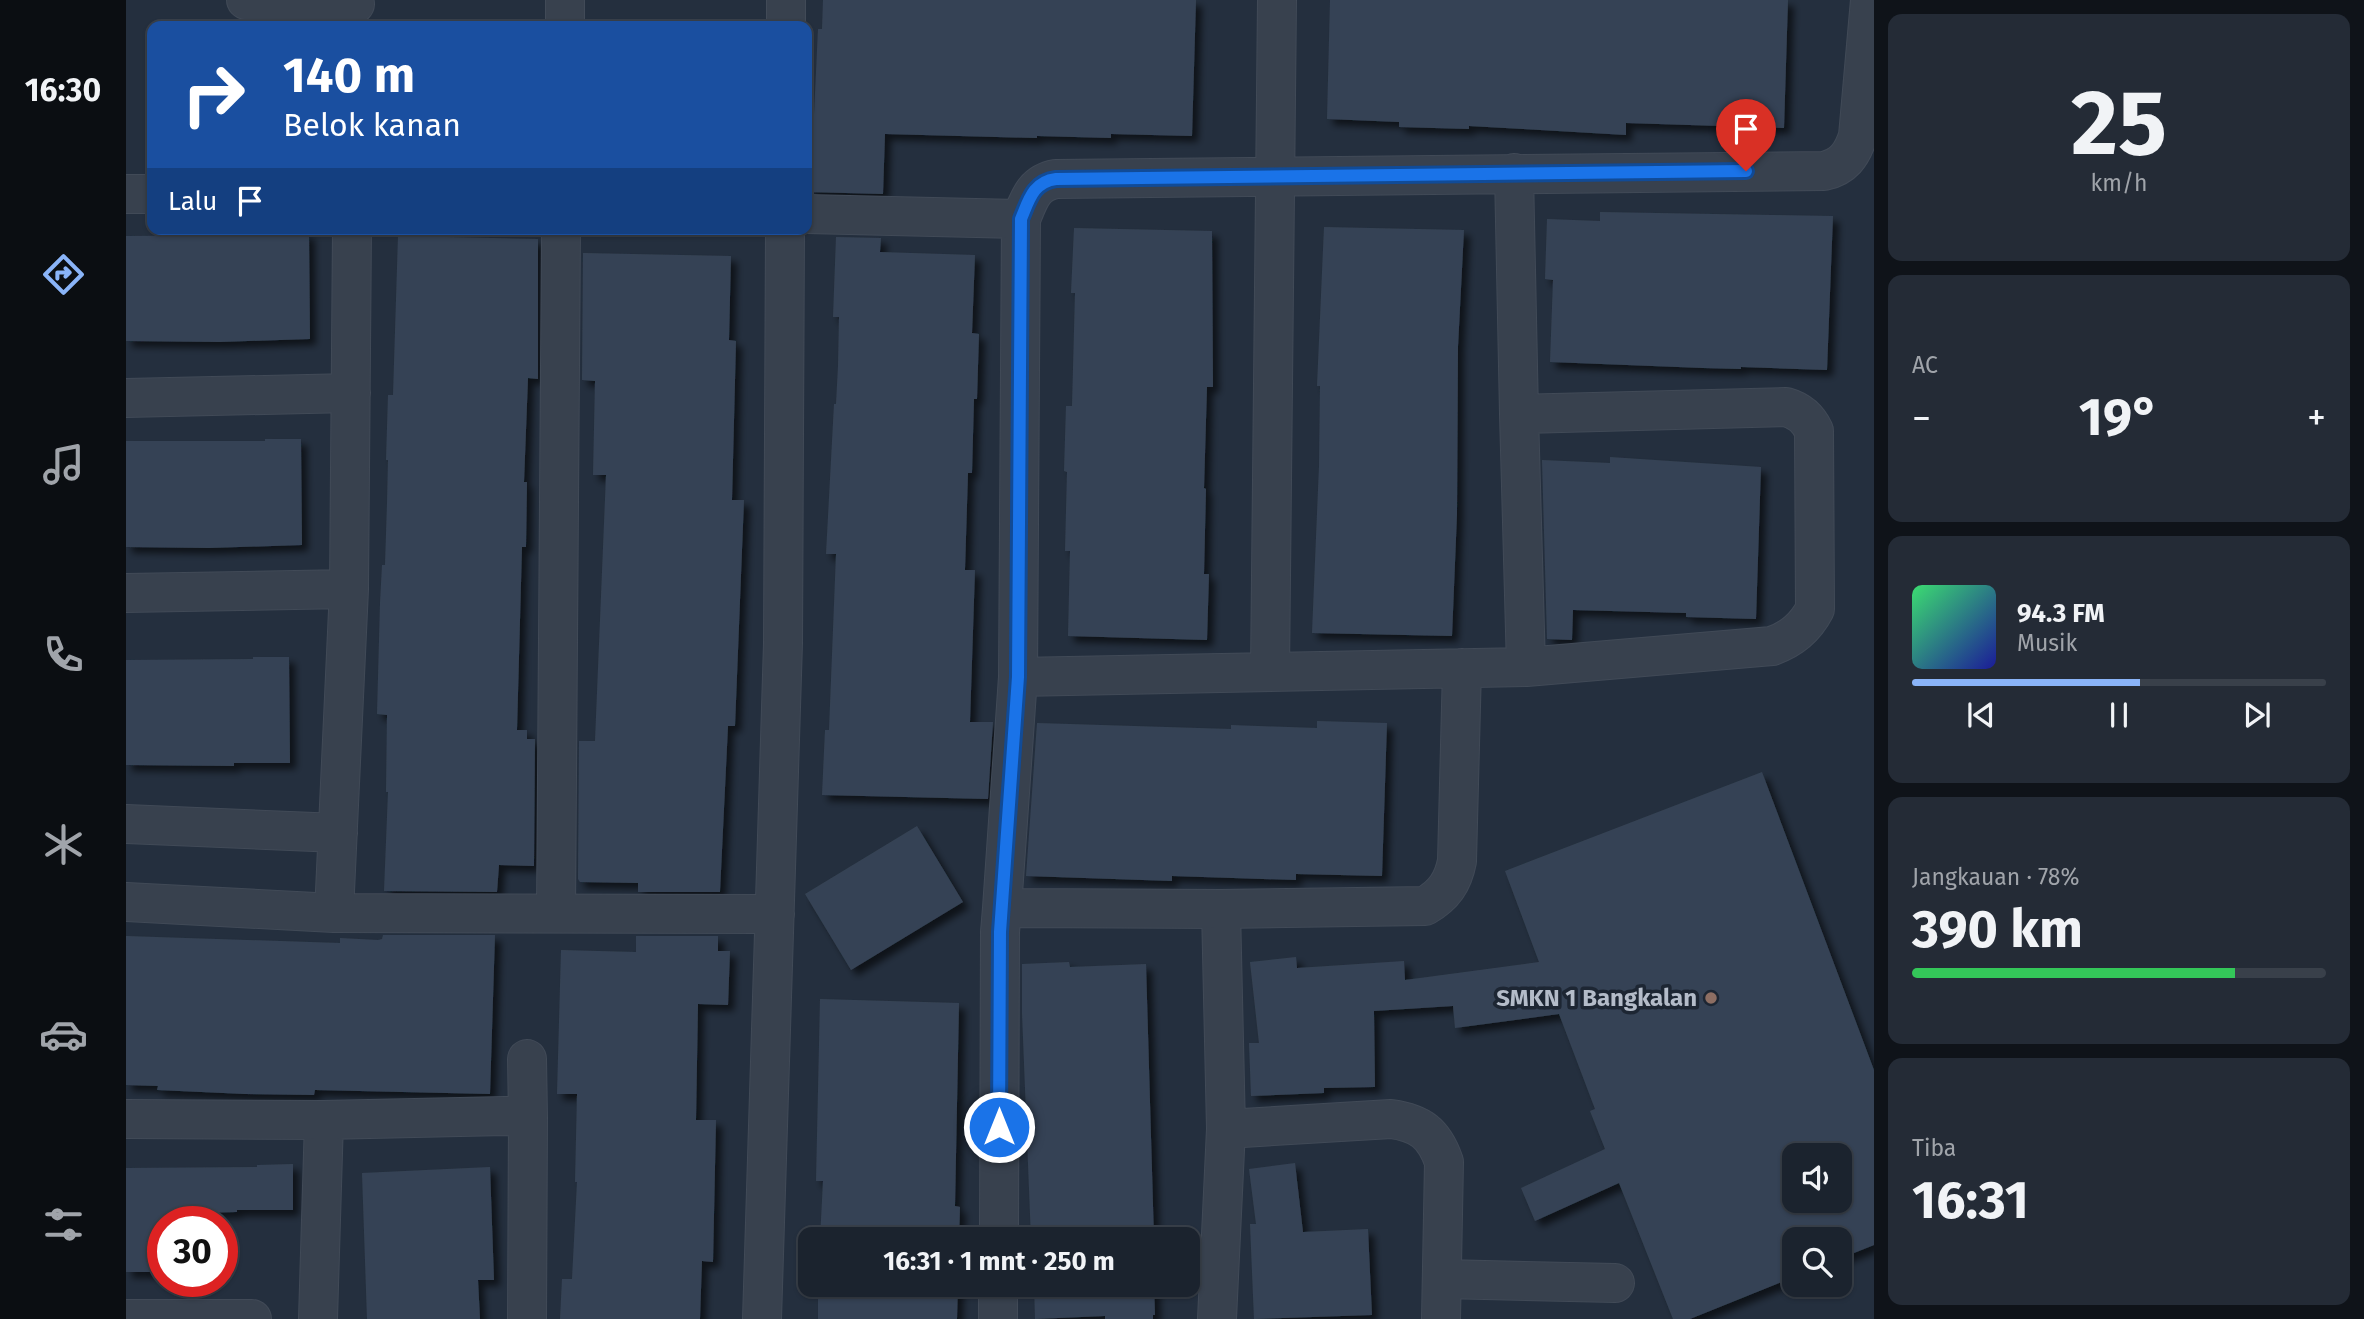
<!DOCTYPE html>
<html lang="id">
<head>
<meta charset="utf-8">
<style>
  body { margin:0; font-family:"Fira Sans",sans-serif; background:#242b36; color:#f1f3f6; height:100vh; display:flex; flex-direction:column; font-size:26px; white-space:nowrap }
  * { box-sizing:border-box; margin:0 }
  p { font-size:23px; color:#a0a4aa }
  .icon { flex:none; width:38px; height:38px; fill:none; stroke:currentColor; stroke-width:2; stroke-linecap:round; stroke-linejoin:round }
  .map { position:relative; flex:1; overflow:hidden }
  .panel { display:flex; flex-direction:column; gap:14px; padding:14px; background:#0f1319; width:490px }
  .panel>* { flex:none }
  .hud { position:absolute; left:21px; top:21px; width:665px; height:214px; border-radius:14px; box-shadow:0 2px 5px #0004,0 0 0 2px #39404a; background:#1a4fa0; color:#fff; overflow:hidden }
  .tools { position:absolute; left:1656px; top:1143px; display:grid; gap:14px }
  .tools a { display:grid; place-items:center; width:70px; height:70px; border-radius:14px; background:#1b232e; box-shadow:0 2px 5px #0004,0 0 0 2px #39404a; font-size:35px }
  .speed { position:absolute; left:21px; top:1206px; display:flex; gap:14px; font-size:35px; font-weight:700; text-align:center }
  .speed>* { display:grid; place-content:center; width:91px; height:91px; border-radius:50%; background:#1b232e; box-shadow:0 2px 5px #0004,0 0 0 2px #39404a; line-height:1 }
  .speed .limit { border:10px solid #d22; background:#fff; color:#111 }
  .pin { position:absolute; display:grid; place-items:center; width:60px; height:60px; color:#fff; margin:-72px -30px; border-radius:50% 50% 50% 0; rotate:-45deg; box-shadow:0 0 7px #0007 }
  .pin .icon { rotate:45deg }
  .me { position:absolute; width:77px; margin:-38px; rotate:0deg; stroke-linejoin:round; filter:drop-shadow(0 0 5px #0008) }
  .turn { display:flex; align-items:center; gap:24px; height:147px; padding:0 21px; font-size:32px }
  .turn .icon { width:91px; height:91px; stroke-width:2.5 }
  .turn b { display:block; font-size:49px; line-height:60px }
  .then { display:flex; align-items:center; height:66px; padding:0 21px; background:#0003; gap:14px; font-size:26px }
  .big { font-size:52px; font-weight:700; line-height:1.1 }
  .panel .tile { flex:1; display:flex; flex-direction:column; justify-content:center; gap:10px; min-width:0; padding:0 24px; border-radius:14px; background:#242b36 }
  .panel .dial { align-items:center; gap:0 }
  .dial b { font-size:91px; line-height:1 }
  .song { display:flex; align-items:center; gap:21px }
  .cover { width:84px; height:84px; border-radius:10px; background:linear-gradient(135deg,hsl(140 70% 55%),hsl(240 70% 35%)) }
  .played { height:7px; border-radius:4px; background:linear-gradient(90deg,#8ab4f8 55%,#39404a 55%) }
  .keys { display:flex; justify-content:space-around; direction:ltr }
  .heat { display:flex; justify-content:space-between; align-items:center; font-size:38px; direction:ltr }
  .charge { height:10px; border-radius:5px; background:linear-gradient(90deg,#34c759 78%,#39404a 0) }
  .trip { position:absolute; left:672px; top:1227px; width:402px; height:70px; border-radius:14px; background:#1b232e; box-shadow:0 2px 5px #0004,0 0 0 2px #39404a; font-weight:700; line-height:70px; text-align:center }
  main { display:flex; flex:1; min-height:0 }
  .tabs { display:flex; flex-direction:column; width:126px; justify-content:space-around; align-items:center; background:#0b0e12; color:#a0a4aa }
  .tabs .icon { width:49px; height:49px }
  .tabs .active { color:#8ab4f8 }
  .tabs b { font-size:32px; color:#f1f3f6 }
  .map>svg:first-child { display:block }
  .building { fill:#364354; fill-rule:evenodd; filter:url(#shadow) }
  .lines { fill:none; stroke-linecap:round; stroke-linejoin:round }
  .street-casing { stroke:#414a57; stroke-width:40 }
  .street { stroke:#38414e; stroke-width:38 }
  .route-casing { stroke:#114b97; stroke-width:18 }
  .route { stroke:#1a73e8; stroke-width:12 }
  .education-dot { fill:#8d6e63; stroke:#1d2633; stroke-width:2.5 }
  .labels { text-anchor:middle; stroke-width:7; stroke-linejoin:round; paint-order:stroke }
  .poi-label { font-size:24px; font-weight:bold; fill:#b4bcc9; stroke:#1d2633; text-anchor:end }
</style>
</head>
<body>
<main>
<nav class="tabs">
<b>16:30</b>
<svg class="icon active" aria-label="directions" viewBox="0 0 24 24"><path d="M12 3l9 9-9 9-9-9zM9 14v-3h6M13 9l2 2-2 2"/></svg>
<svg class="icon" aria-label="music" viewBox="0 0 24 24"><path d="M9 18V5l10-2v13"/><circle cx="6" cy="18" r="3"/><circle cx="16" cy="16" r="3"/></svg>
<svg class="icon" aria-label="phone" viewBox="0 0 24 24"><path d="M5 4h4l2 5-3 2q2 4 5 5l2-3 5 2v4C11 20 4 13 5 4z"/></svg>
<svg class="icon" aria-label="climate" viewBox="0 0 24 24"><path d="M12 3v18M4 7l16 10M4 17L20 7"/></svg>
<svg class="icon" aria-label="car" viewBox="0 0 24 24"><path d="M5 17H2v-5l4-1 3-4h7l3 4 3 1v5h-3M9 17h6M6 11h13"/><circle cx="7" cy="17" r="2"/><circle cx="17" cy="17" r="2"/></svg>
<svg class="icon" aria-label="filters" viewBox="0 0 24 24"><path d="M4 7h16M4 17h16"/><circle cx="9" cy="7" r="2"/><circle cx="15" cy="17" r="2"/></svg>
</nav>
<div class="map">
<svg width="1748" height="1319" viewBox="0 0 1748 1319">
  <defs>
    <filter id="shadow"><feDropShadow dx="6" dy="6" stdDeviation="3.5" flood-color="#0009"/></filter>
  </defs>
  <rect width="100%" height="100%" fill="#242f3e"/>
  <!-- building -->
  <path class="building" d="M697 0H1070L1066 136 985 134V138L911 136V138L759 134 757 194 682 192 683 114 688 115 692 29H696Z
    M1204 0H1662L1658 128 1500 123V135L1343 126V129L1273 127V122L1201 119Z
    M1474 212 1707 216 1701 370 1615 367V369L1577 368 1424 362 1427 280 1419 279 1421 219 1474 221Z
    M1198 227 1338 230 1332 347 1331 514 1326 636 1186 633 1193 466 1194 386H1191Z
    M948 228 1086 231 1087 387H1081L1078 488 1080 489 1078 574H1083L1081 640 942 636 944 551H939L941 472 938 471 940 406H946L949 293H945Z
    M146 233H183L184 339 94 342 0 341V236L146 235Z
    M272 236 412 239V379L402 378 398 482H401L400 547H396L391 730H401V739H409L408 866 373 865 371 892 258 891 262 792H260L261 715 251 714 254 603 256 565H259L261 503 262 460H260L262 395H267Z
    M710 237 755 238 754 252 849 255 846 333 853 334 851 399H848L846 473H842L839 570H849L844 722H867L862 799 696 795 699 730H703L710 554H700L708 404H710L712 366 713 317H707Z
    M457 253 605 256 603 340 610 341 606 500H618L609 726H602L594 892H512V883L454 882 452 879 453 741H469L480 475H467L469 381 456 380Z
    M139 439H175L176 545 83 548 0 547V441H139Z
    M1484 457 1635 467 1630 619 1560 617V613L1447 610 1446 640 1421 639 1416 460 1484 463Z
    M127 657H163L164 763H108V766L0 765V660L127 659Z
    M1191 721 1261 723 1256 876 1170 874V880L1046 876V881L900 876 911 723 1105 729V725L1191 728Z
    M1636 772 1748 1070V1245L1713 1259V1239H1668V1277L1564 1319H1547L1493 1183 1409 1221 1395 1188 1479 1149 1464 1111 1469 1109 1433 1014 1329 1028 1327 1006 1248 1011 1249 1087 1198 1088V1093L1125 1096 1123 1043H1133L1124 962 1170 957 1171 968 1278 961 1279 980 1413 962 1379 871ZM1668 1155H1713V1200H1668Z
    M791 826 837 902 725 970 679 894Z
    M257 935H369L364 1094 189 1090 188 1095 119 1094 31 1090 32 1086 0 1085V936L214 943V938L252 940 256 939Z
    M510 936H592V951H604L602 1005 572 1004 570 1120H590L587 1262 576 1261 574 1319H434L436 1279H446L451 1182H449L451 1094H431L435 950 510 952Z
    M943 962 944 967 1020 964 1028 1239H905L896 1013V964Z
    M694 999 833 1003 829 1206 834 1207 833 1239H694L697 1181H690Z
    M1169 1163 1177 1232 1242 1229 1246 1315 1128 1319 1124 1224H1130L1123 1169Z
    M167 1164V1210H111V1212L37 1214V1272H0V1168L131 1167V1165Z
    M364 1167 368 1280H352L354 1319H241L236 1173Z
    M692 1284H832L831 1319H692Z
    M908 1284H1028L1029 1315H1027V1319H979V1316L909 1319Z"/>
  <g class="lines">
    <defs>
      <path id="street" d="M120 0 229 4
        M439 26V0
        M660 26V0
        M0 194H26
        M681 214 895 219
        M226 229 223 589 208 913 649 914
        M0 398 225 393
        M1393 414 1400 667
        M0 593 223 589
        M1144 672 1151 0
        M892 677 1400 667 1646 646C1666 639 1679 628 1689 609L1688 431C1682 418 1674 411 1660 407L1393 414 1388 173
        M0 824 212 833
        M0 902 208 913
        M876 908 892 677 895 219C903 200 907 183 930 179L1698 171C1717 167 1726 155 1732 136L1744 0
        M1095 909 1299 906C1318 895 1327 882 1331 861L1336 668
        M430 913 435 229
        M401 1059 402 1118
        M0 1119 198 1120
        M873 1239 874 932 876 908 1095 909 1100 1129 1265 1119C1294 1123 1308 1133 1318 1162L1315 1319
        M1317 1279 1489 1283
        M0 1319H126
        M192 1319 198 1120 379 1116 402 1118 401 1319
        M636 1319 657 643 659 229
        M872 1319V1284
        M1091 1319 1100 1129"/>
    </defs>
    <!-- street casing -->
    <use href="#street" class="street-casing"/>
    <!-- street -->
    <use href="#street" class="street"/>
  </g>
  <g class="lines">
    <defs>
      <path id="route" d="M873 1127 874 932 892 677 895 219C903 200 907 182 930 179L1620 171"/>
    </defs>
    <!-- route casing -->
    <use href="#route" class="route-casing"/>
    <!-- route -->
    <use href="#route" class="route"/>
  </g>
  <!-- markers -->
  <circle class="education-dot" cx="1585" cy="998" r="7"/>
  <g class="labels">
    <!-- poi labels -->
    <g class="poi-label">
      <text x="1571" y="1006">SMKN 1 Bangkalan</text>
    </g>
  </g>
</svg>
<div class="tools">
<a><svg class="icon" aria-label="sound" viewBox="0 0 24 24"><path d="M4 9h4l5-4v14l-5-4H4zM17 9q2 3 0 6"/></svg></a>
<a><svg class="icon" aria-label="search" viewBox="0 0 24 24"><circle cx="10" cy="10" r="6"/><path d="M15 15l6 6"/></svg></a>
</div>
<div class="speed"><div class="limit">30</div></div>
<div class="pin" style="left:1620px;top:171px;background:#d93025"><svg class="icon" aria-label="arrive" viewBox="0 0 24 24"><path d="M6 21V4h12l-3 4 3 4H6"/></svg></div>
<svg class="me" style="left:873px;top:1127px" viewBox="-20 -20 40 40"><circle r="17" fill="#1a73e8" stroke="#fff" stroke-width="3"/><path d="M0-11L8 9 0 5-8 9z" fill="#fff"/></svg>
<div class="trip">16:31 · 1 mnt · 250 m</div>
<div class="hud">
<div class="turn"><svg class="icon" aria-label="right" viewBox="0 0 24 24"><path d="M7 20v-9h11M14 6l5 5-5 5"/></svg><div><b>140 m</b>Belok kanan</div></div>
<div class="then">Lalu<svg class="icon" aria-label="arrive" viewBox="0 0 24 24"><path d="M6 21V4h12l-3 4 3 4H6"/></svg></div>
</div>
</div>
<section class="panel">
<div class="tile dial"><b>25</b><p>km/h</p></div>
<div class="tile"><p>AC</p>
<div class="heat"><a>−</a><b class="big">19°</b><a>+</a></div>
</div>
<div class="tile">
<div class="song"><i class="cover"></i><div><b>94.3 FM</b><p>Musik</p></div></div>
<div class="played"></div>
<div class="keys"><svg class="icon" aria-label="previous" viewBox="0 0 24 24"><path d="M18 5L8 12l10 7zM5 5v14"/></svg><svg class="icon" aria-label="pause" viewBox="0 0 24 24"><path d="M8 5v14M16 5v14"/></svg><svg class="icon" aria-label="next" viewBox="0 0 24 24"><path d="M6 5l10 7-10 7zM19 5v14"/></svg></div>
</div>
<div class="tile"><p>Jangkauan · 78%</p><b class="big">390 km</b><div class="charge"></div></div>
<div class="tile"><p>Tiba</p><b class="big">16:31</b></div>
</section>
</main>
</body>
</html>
